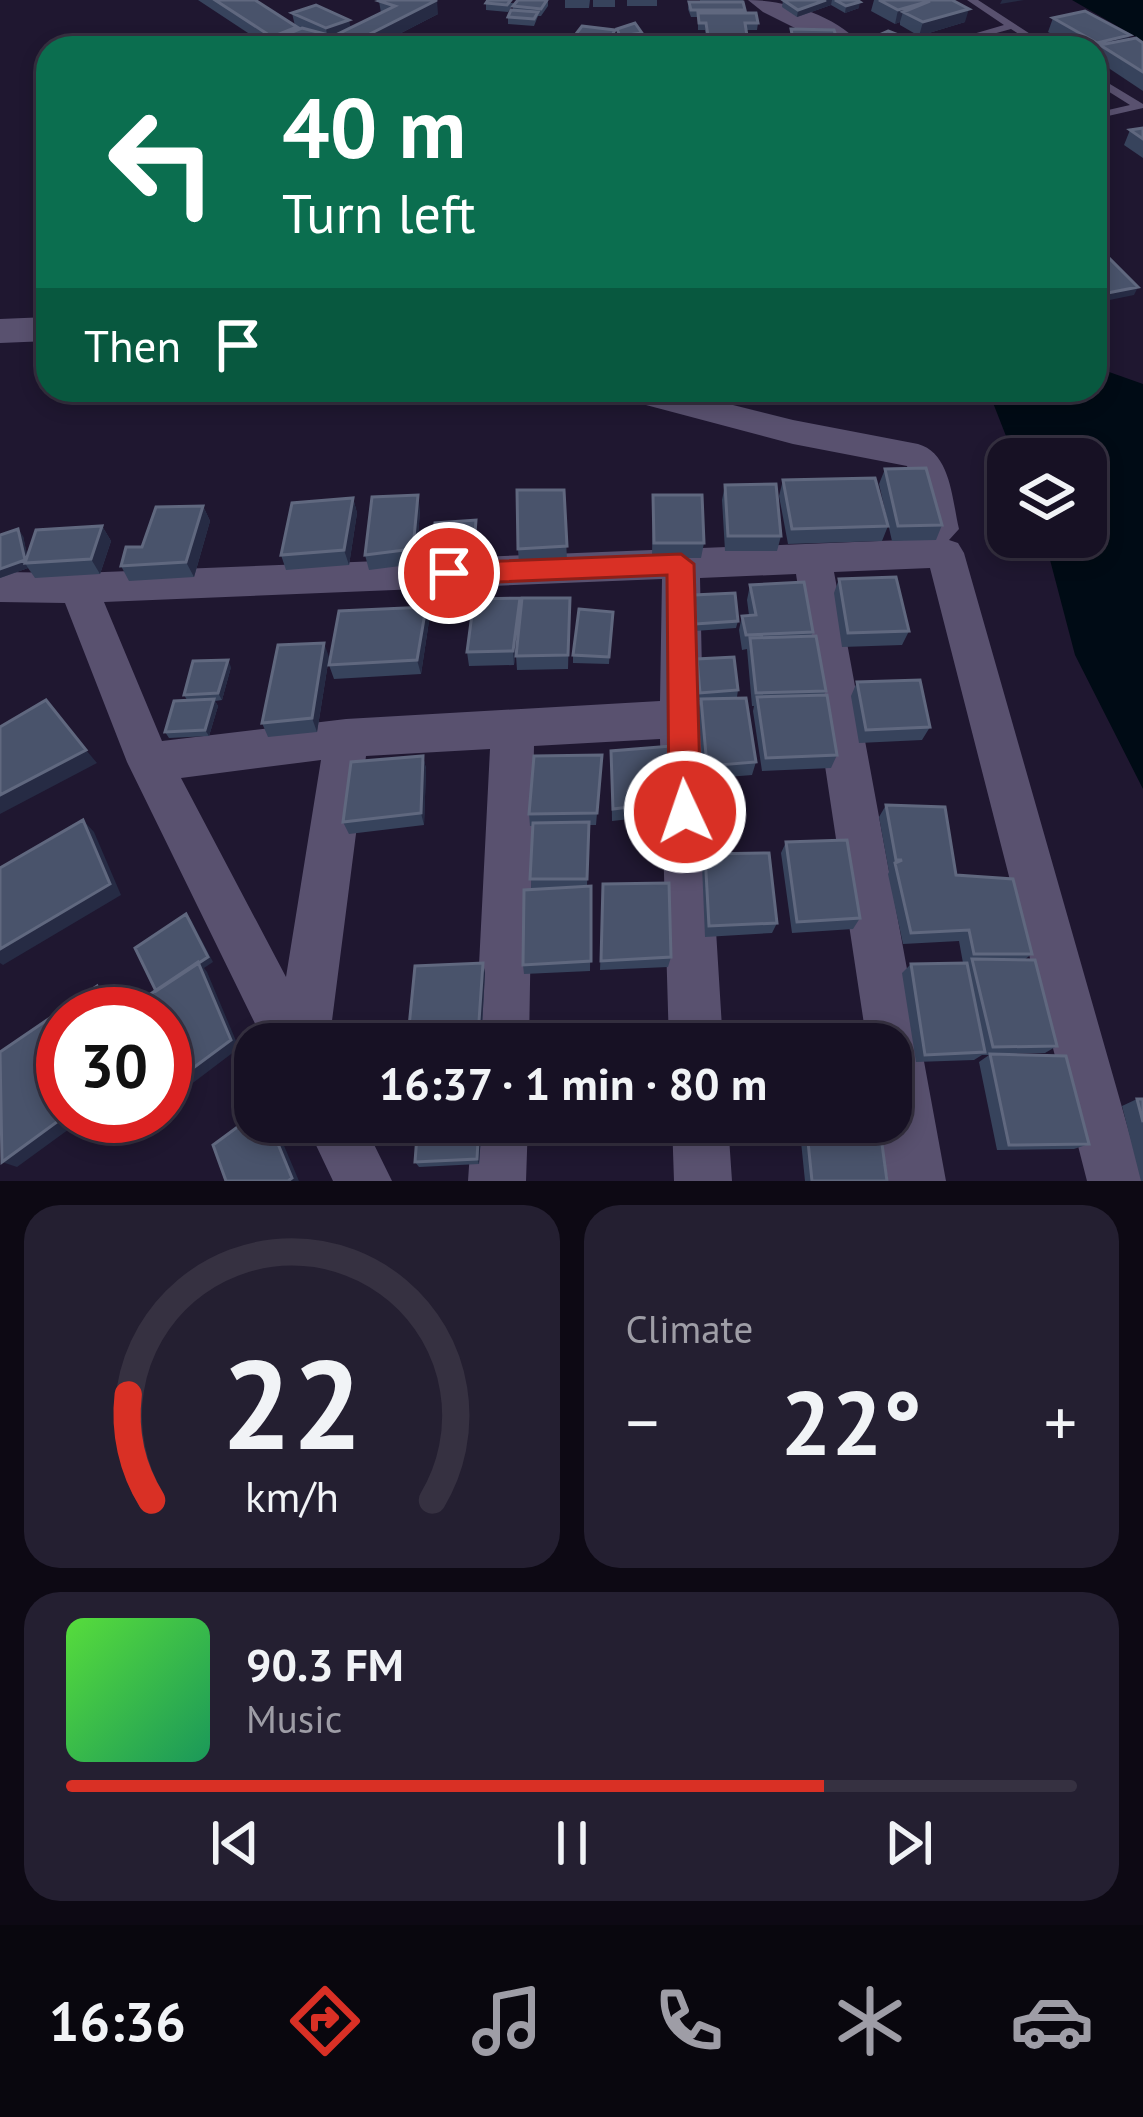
<!DOCTYPE html>
<html lang="en">
<head>
<meta charset="utf-8">
<style>
  body { margin:0; font-family:"PT Sans",sans-serif; background:#241f31; color:#f1f3f6; height:100vh; display:flex; flex-direction:column; font-size:45px; white-space:nowrap }
  * { box-sizing:border-box; margin:0 }
  p { font-size:39px; color:#9e9da6 }
  .icon { flex:none; width:66px; height:66px; fill:none; stroke:currentColor; stroke-width:2; stroke-linecap:round; stroke-linejoin:round }
  .map { position:relative; height:1181px; overflow:hidden }
  .drawer { display:flex; flex-direction:column; gap:24px; padding:24px; background:#0d0914; flex:1 }
  .drawer>* { flex:none }
  .top-card { position:absolute; left:36px; top:36px; width:1071px; height:366px; border-radius:36px; box-shadow:0 6px 18px #0003,0 0 0 3px #363141; background:#0b6e4f; color:#fff; overflow:hidden }
  .tools { position:absolute; left:987px; top:438px; display:grid; gap:24px }
  .tools a { display:grid; place-items:center; width:120px; height:120px; border-radius:24px; background:#171124; box-shadow:0 6px 18px #0003,0 0 0 3px #363141; font-size:60px }
  .speed { position:absolute; left:36px; top:987px; display:flex; gap:24px; font-size:60px; font-weight:700; text-align:center }
  .speed>* { display:grid; place-content:center; width:156px; height:156px; border-radius:50%; background:#171124; box-shadow:0 6px 18px #0003,0 0 0 3px #363141; line-height:1 }
  .speed .limit { border:18px solid #d22; background:#fff; color:#111 }
  .pin { position:absolute; display:grid; place-items:center; width:102px; height:102px; color:#fff; margin:-51px; border:6px solid #fff; border-radius:50%; box-shadow:0 3px 12px #0007 }
  .me { position:absolute; width:132px; margin:-66px; rotate:357deg; stroke-linejoin:round; filter:drop-shadow(0 0 9px #0008) }
  .turn { display:flex; align-items:center; gap:42px; height:252px; padding:0 48px; font-size:54px }
  .turn .icon { width:156px; height:156px; stroke-width:2.5 }
  .turn b { display:block; font-size:84px; line-height:102px }
  .then { display:flex; align-items:center; height:114px; padding:0 48px; background:#0003; gap:24px; font-size:45px }
  .big { font-size:90px; font-weight:700; line-height:1.1 }
  .drawer .widget { flex:1; display:flex; flex-direction:column; justify-content:center; gap:18px; min-width:0; padding:0 42px; border-radius:36px; background:#241f31 }
  .drawer .dial { align-items:center; gap:0 }
  .dial svg { height:312px; overflow:visible; fill:none; stroke:#363141; stroke-width:7; stroke-linecap:round; text-anchor:middle }
  .dial text { fill:#f1f3f6; stroke:none }
  .song { display:flex; align-items:center; gap:36px }
  .cover { width:144px; height:144px; border-radius:18px; background:linear-gradient(135deg,hsl(110 70% 55%),hsl(150 70% 35%)) }
  .played { height:12px; border-radius:6px; background:linear-gradient(90deg,#d93025 75%,#363141 75%) }
  .keys { display:flex; justify-content:space-around; direction:ltr }
  .heat { display:flex; justify-content:space-between; align-items:center; font-size:66px; direction:ltr }
  .drawer .tiles { flex:1; display:grid; gap:24px; grid-template-columns:1fr 1fr }
  .widget:last-child { grid-column:span 2 }
  .trip { position:absolute; left:234px; top:1023px; width:678px; height:120px; border-radius:36px; background:#171124; box-shadow:0 6px 18px #0003,0 0 0 3px #363141; font-weight:700; line-height:120px; text-align:center }
  .dock { display:flex; height:192px; justify-content:space-around; align-items:center; background:#09070e; color:#9e9da6 }
  .dock .icon { width:84px; height:84px }
  .dock .on { color:#d93025 }
  .dock b { font-size:54px; color:#f1f3f6 }
  .map>svg:first-child { display:block }
  .water { fill:#000b15 }
  .lines { fill:none; stroke-linecap:round; stroke-linejoin:round }
  .service { fill:#59516f; fill-rule:evenodd }
  .minor { fill:#59516f; fill-rule:evenodd }
  .tertiary { fill:#59516f; fill-rule:evenodd }
  .wall { fill:#37435c }
  .shaded-wall { fill:#262b44 }
  .building { fill:#49536b; stroke:#60687f; stroke-width:3 }
  .route { fill:#d93025; stroke:#8d1f18; stroke-width:3 }
</style>
</head>
<body>
<div class="map">
<svg width="1143" height="1181" viewBox="0 0 1143 1181">
  <rect width="100%" height="100%" fill="#1f1730"/>
  <!-- water -->
  <path class="water" d="M1072 0H1143V41Z
    M1095 367 1143 384V789L1075 655 1044 537H1086V459H1015L988 390H1095Z"/>
  <g class="lines">
    <!-- service -->
    <path class="service" d="M967 0H978L1052 48H1040L1011 29 942 48H925L1004 25Z
      M1095 75 1143 104V108L1095 119V113L1130 105 1095 83Z"/>
    <!-- minor -->
    <path class="minor" d="M634 390H673L793 420 918 444C951 453 952 500 959 529L949 540 958 543 964 553 1143 1181H1087L930 568 834 572 946 1181H888L879 1122H891V1044H867L796 574 700 578 703 719 723 1044H669L660 739 534 746 529 1044H475L490 749 366 756 329 1044H265L127 762 65 603 0 602V572L79 573 928 539 907 466 793 444 646 405ZM662 579 660 701 346 719 162 741 104 602ZM321 760 286 977 181 778Z
      M305 1122H363L392 1181H333Z
      M472 1122H528L526 1181H468Z
      M672 1122H728L732 1181H674Z"/>
    <!-- tertiary -->
    <path class="tertiary" d="M748 0C787 0 839 16 864 48H835L763 12Z
      M48 317V341L0 343V319Z"/>
  </g>
  <!-- wall -->
  <path class="wall" d="M198 0H255L295 26 292 13 351 28 381 13 379 1 438 14 372 48H271Z
    M548 0V6L541 16H538L534 26 508 24V17L513 11V6Z
    M565 0H590L589 8H565Z
    M593 0H615V7H593Z
    M627 0H657V6H627Z
    M700 0H743L744 13 758 23 757 30H746V44L707 43 705 30H698V17H691L688 9 689 2H700Z
    M783 0H857L859 8 845 13 831 5 797 17 782 7Z
    M874 0H952L965 22 919 36 900 25V22L895 24 871 11Z
    M486 3H514L508 12 486 10Z
    M1053 18 1143 43V91L1095 59V48H1076L1048 32Z
    M791 29 839 45 838 48H790Z
    M615 30 614 39 618 40 617 48H588L590 43 576 42V34Z
    M906 38 904 46 899 48 869 47 870 39Z
    M1143 128V158L1124 145 1130 130Z
    M885 469 942 525 936 540 892 541 879 484Z
    M783 480 888 526 882 541 788 544 779 496Z
    M725 485 781 536 777 551H725L722 500Z
    M564 490 567 561 519 564 518 549Z
    M653 495 704 543 701 558H652Z
    M353 498 357 513 349 565 286 570 281 555Z
    M203 506 210 521 194 577 129 581 121 566 142 547Z
    M420 510 416 564 369 570 365 555Z
    M476 520 474 568 433 571 432 563Z
    M102 526 111 541 100 574 35 578 28 568 0 578V535L23 536 27 556Z
    M839 579 909 631 902 645 842 647 834 593Z
    M750 585 813 632 811 636 826 691 824 695 837 755 831 768 762 771 753 711 754 706H752L747 649 742 650 739 630 742 616 749 615 747 600Z
    M694 595 738 621 736 628 695 631Z
    M520 598 521 612 514 665 469 666 467 652Z
    M570 598 568 669 517 670 516 656Z
    M613 612 609 664 573 663V655Z
    M429 621 421 674 334 679 329 665Z
    M329 657 317 732 268 737 262 723Z
    M697 659 738 690 737 697 756 762 752 775 704 779 698 712 701 700H698L695 666Z
    M231 667 222 700 215 701 218 706 209 736 169 738 165 732 187 700 184 695Z
    M857 682 930 727 922 740 859 743 851 696Z
    M611 751 677 801 675 814 612 821Z
    M602 755 596 825H589L587 886H591L590 971 524 974 523 965 531 889 533 826H530L529 814Z
    M423 756 426 769 424 825 349 834 343 822Z
    M886 805 956 875 1032 954 1024 960 1057 1046 1045 1053 996 1054 1089 1144 1074 1149 997 1150 979 1062 989 1055H982L974 1060 916 1062 902 973 911 964 963 963 959 941 903 944 888 874 889 872 879 817Z
    M786 842 860 918 853 929 792 933 781 853Z
    M705 854 777 923 772 933 705 937 702 865Z
    M603 884 671 957 668 967 600 970Z
    M483 963 485 973 481 1044H411L408 1037Z
    M1137 1099H1143V1181H1141L1122 1106Z
    M482 1122 479 1164 419 1167 415 1162Z
    M799 1122H879L887 1181H805Z"/>
  <!-- shaded-wall -->
  <path class="shaded-wall" d="M437 0 438 14 372 48H359L358 40Z
    M826 0H832L831 5 797 17 798 10Z
    M1002 0H1024L1000 4Z
    M930 1 903 12 900 22 895 24 898 10Z
    M860 2 859 8 845 13 846 6Z
    M969 9 965 22 919 36 923 22Z
    M349 20 352 33 338 34 339 38 328 42 326 28Z
    M297 27 299 41 280 37 283 48H275L272 37Z
    M642 33 641 41 620 43V36Z
    M1130 35 1124 50 1100 45 1095 56 1097 43Z
    M906 38 904 46 899 48H889Z
    M344 39 346 48H330Z
    M1138 287 1134 295 1095 303 1097 295Z
    M418 495 420 510 416 564 413 549Z
    M353 498 357 513 349 565 344 550Z
    M203 506 210 521 194 577 186 562Z
    M102 526 111 541 100 574 91 559Z
    M18 529 23 536 29 563H25L28 568 0 578V569Z
    M520 598 521 612 514 665 513 651Z
    M426 607 429 621 421 674 417 660Z
    M324 643 329 657 317 732 312 718Z
    M228 660 231 667 222 700 218 693Z
    M214 699 218 706 209 736 205 730Z
    M86 750 97 763 0 814V795Z
    M423 756 426 769 424 825 421 813Z
    M83 820 94 832 121 895 3 965 0 963V949Z
    M186 914 191 920 213 962 204 968 207 972 239 1048 177 1095 166 1088Z
    M483 963 485 973 481 1044 478 1036Z
    M97 986 109 996 117 1014H108Z
    M65 1116H87L17 1167 2 1162Z
    M269 1122H274L299 1181H288Z
    M479 1122H482L479 1164 477 1159Z"/>
  <!-- building -->
  <path class="building" d="M215 0H255L297 27 272 37Z
    M382 0H437L358 40 338 34 395 6 379 1Z
    M488 0H511L507 5 486 3Z
    M518 0H547L541 9 513 6Z
    M783 0H826L798 10Z
    M835 0H857L860 2 846 6Z
    M879 0H952L969 9 923 22 903 12 930 1 898 10Z
    M689 2H743L745 10H691Z
    M316 5 349 20 326 28 292 13Z
    M511 10 538 12 534 19 508 17Z
    M1085 11 1130 35 1097 43 1053 18Z
    M698 13H756L758 23H745L747 36H708L706 23H699Z
    M635 23 642 33 620 36 617 29Z
    M582 26 615 30 610 39 618 40 613 48 588 46 595 37 576 34Z
    M302 28 344 39 330 48H319L280 37Z
    M791 29 834 30 839 45 794 44Z
    M888 31 906 38 889 47 870 39Z
    M953 36 972 39 969 48H948Z
    M1136 38 1143 43V72L1100 45Z
    M1143 128V139L1130 130Z
    M1095 244 1138 287 1097 295 1095 292Z
    M926 468 942 525 898 526 885 469Z
    M875 478 888 526 792 529 783 480Z
    M776 484 781 536H728L725 485Z
    M517 490H564L567 546 518 549Z
    M418 495 413 549 365 555 372 497Z
    M653 495H702L704 543H654Z
    M353 498 344 550 281 555 292 503Z
    M203 506 186 562 121 566 126 547H142L156 507Z
    M476 520 473 560 432 563 435 523Z
    M102 526 91 559 25 563 36 530Z
    M18 529 25 560 0 569V535Z
    M896 577 909 631 848 633 839 579Z
    M804 582 813 632 746 635 742 616 756 615 750 585Z
    M735 593 738 621 696 624 694 595Z
    M520 598 513 651 467 652 474 599Z
    M522 598H570L568 655 516 656Z
    M426 607 417 660 329 665 339 611Z
    M579 609 613 612 609 657 573 655Z
    M816 636 826 691 756 693 750 638Z
    M324 643 312 718 262 723 278 645Z
    M734 657 738 690 700 693 697 659Z
    M228 660 218 693 184 695 193 661Z
    M920 680 930 727 866 730 857 682Z
    M827 695 837 755 766 758 757 697Z
    M746 698 756 762 707 766 701 699Z
    M214 699 205 730 165 732 174 701Z
    M46 700 86 750 0 795V727Z
    M671 746 677 801 613 809 611 751Z
    M602 755 597 813 529 814 534 756Z
    M423 756 421 813 343 822 351 762Z
    M886 805 945 807 956 875 1013 879 1032 954H974L969 930 911 933 895 863 902 860H896Z
    M83 820 110 884 0 949V868Z
    M589 822 587 879H530L533 823Z
    M847 840 860 918 797 922 786 842Z
    M769 853 777 923 709 926 705 854Z
    M669 883 671 957 601 961 603 884Z
    M591 886V961L523 965 524 890Z
    M186 914 208 957 156 991 135 948Z
    M972 959 1035 960 1057 1046 993 1047Z
    M198 962 231 1040 166 1088 165 1014H138L134 1005Z
    M483 963 478 1036 408 1037 415 966Z
    M967 963 985 1052 925 1055 911 964Z
    M97 986 108 1014H63V1116H65L2 1162 0 1052Z
    M990 1054 1066 1056 1089 1144 1009 1145Z
    M1137 1099H1143V1122Z
    M255 1114V1122H269L292 1178 288 1181H226L213 1145Z
    M418 1122H479L477 1159 415 1162Z
    M806 1122H879L887 1181H812Z"/>
  <!-- route -->
  <path class="route" d="M681 554 694 564 701 812 697 822 685 827 674 822 669 812 667 575 449 584 436 573 449 563Z"/>
</svg>
<div class="tools">
<a><svg class="icon" aria-label="layers" viewBox="0 0 24 24"><path d="M12 4l9 5-9 5-9-5zM3 14l9 5 9-5"/></svg></a>
</div>
<div class="speed"><div class="limit">30</div></div>
<div class="pin" style="left:449px;top:573px;background:#d93025"><svg class="icon" aria-label="arrive" viewBox="0 0 24 24"><path d="M6 21V4h12l-3 4 3 4H6"/></svg></div>
<svg class="me" style="left:685px;top:812px" viewBox="-20 -20 40 40"><circle r="17" fill="#d93025" stroke="#fff" stroke-width="3"/><path d="M0-11L8 9 0 5-8 9z" fill="#fff"/></svg>
<div class="trip">16:37 · 1 min · 80 m</div>
<div class="top-card">
<div class="turn"><svg class="icon" aria-label="left" viewBox="0 0 24 24"><path d="M17 20v-9H6M10 6l-5 5 5 5"/></svg><div><b>40 m</b>Turn left</div></div>
<div class="then">Then<svg class="icon" aria-label="arrive" viewBox="0 0 24 24"><path d="M6 21V4h12l-3 4 3 4H6"/></svg></div>
</div>
</div>
<section class="drawer">
<div class="tiles">
<div class="widget dial"><svg viewBox="0 0 100 80">
<path d="M14 69A42 42 0 1 1 86 69"/>
<path d="M14 69A42 42 0 0 1 8 42" stroke="#d93025"/>
<text x="50" y="56" font-size="32" font-weight="700">22</text>
<text x="50" y="72" font-size="11">km/h</text>
</svg></div>
<div class="widget"><p>Climate</p>
<div class="heat"><a>−</a><b class="big">22°</b><a>+</a></div>
</div>
<div class="widget">
<div class="song"><i class="cover"></i><div><b>90.3 FM</b><p>Music</p></div></div>
<div class="played"></div>
<div class="keys"><svg class="icon" aria-label="previous" viewBox="0 0 24 24"><path d="M18 5L8 12l10 7zM5 5v14"/></svg><svg class="icon" aria-label="pause" viewBox="0 0 24 24"><path d="M8 5v14M16 5v14"/></svg><svg class="icon" aria-label="next" viewBox="0 0 24 24"><path d="M6 5l10 7-10 7zM19 5v14"/></svg></div>
</div>
</div>
</section>
<nav class="dock">
<b>16:36</b>
<svg class="icon on" aria-label="directions" viewBox="0 0 24 24"><path d="M12 3l9 9-9 9-9-9zM9 14v-3h6M13 9l2 2-2 2"/></svg>
<svg class="icon" aria-label="music" viewBox="0 0 24 24"><path d="M9 18V5l10-2v13"/><circle cx="6" cy="18" r="3"/><circle cx="16" cy="16" r="3"/></svg>
<svg class="icon" aria-label="phone" viewBox="0 0 24 24"><path d="M5 4h4l2 5-3 2q2 4 5 5l2-3 5 2v4C11 20 4 13 5 4z"/></svg>
<svg class="icon" aria-label="climate" viewBox="0 0 24 24"><path d="M12 3v18M4 7l16 10M4 17L20 7"/></svg>
<svg class="icon" aria-label="car" viewBox="0 0 24 24"><path d="M5 17H2v-5l4-1 3-4h7l3 4 3 1v5h-3M9 17h6M6 11h13"/><circle cx="7" cy="17" r="2"/><circle cx="17" cy="17" r="2"/></svg>
</nav>
</body>
</html>
